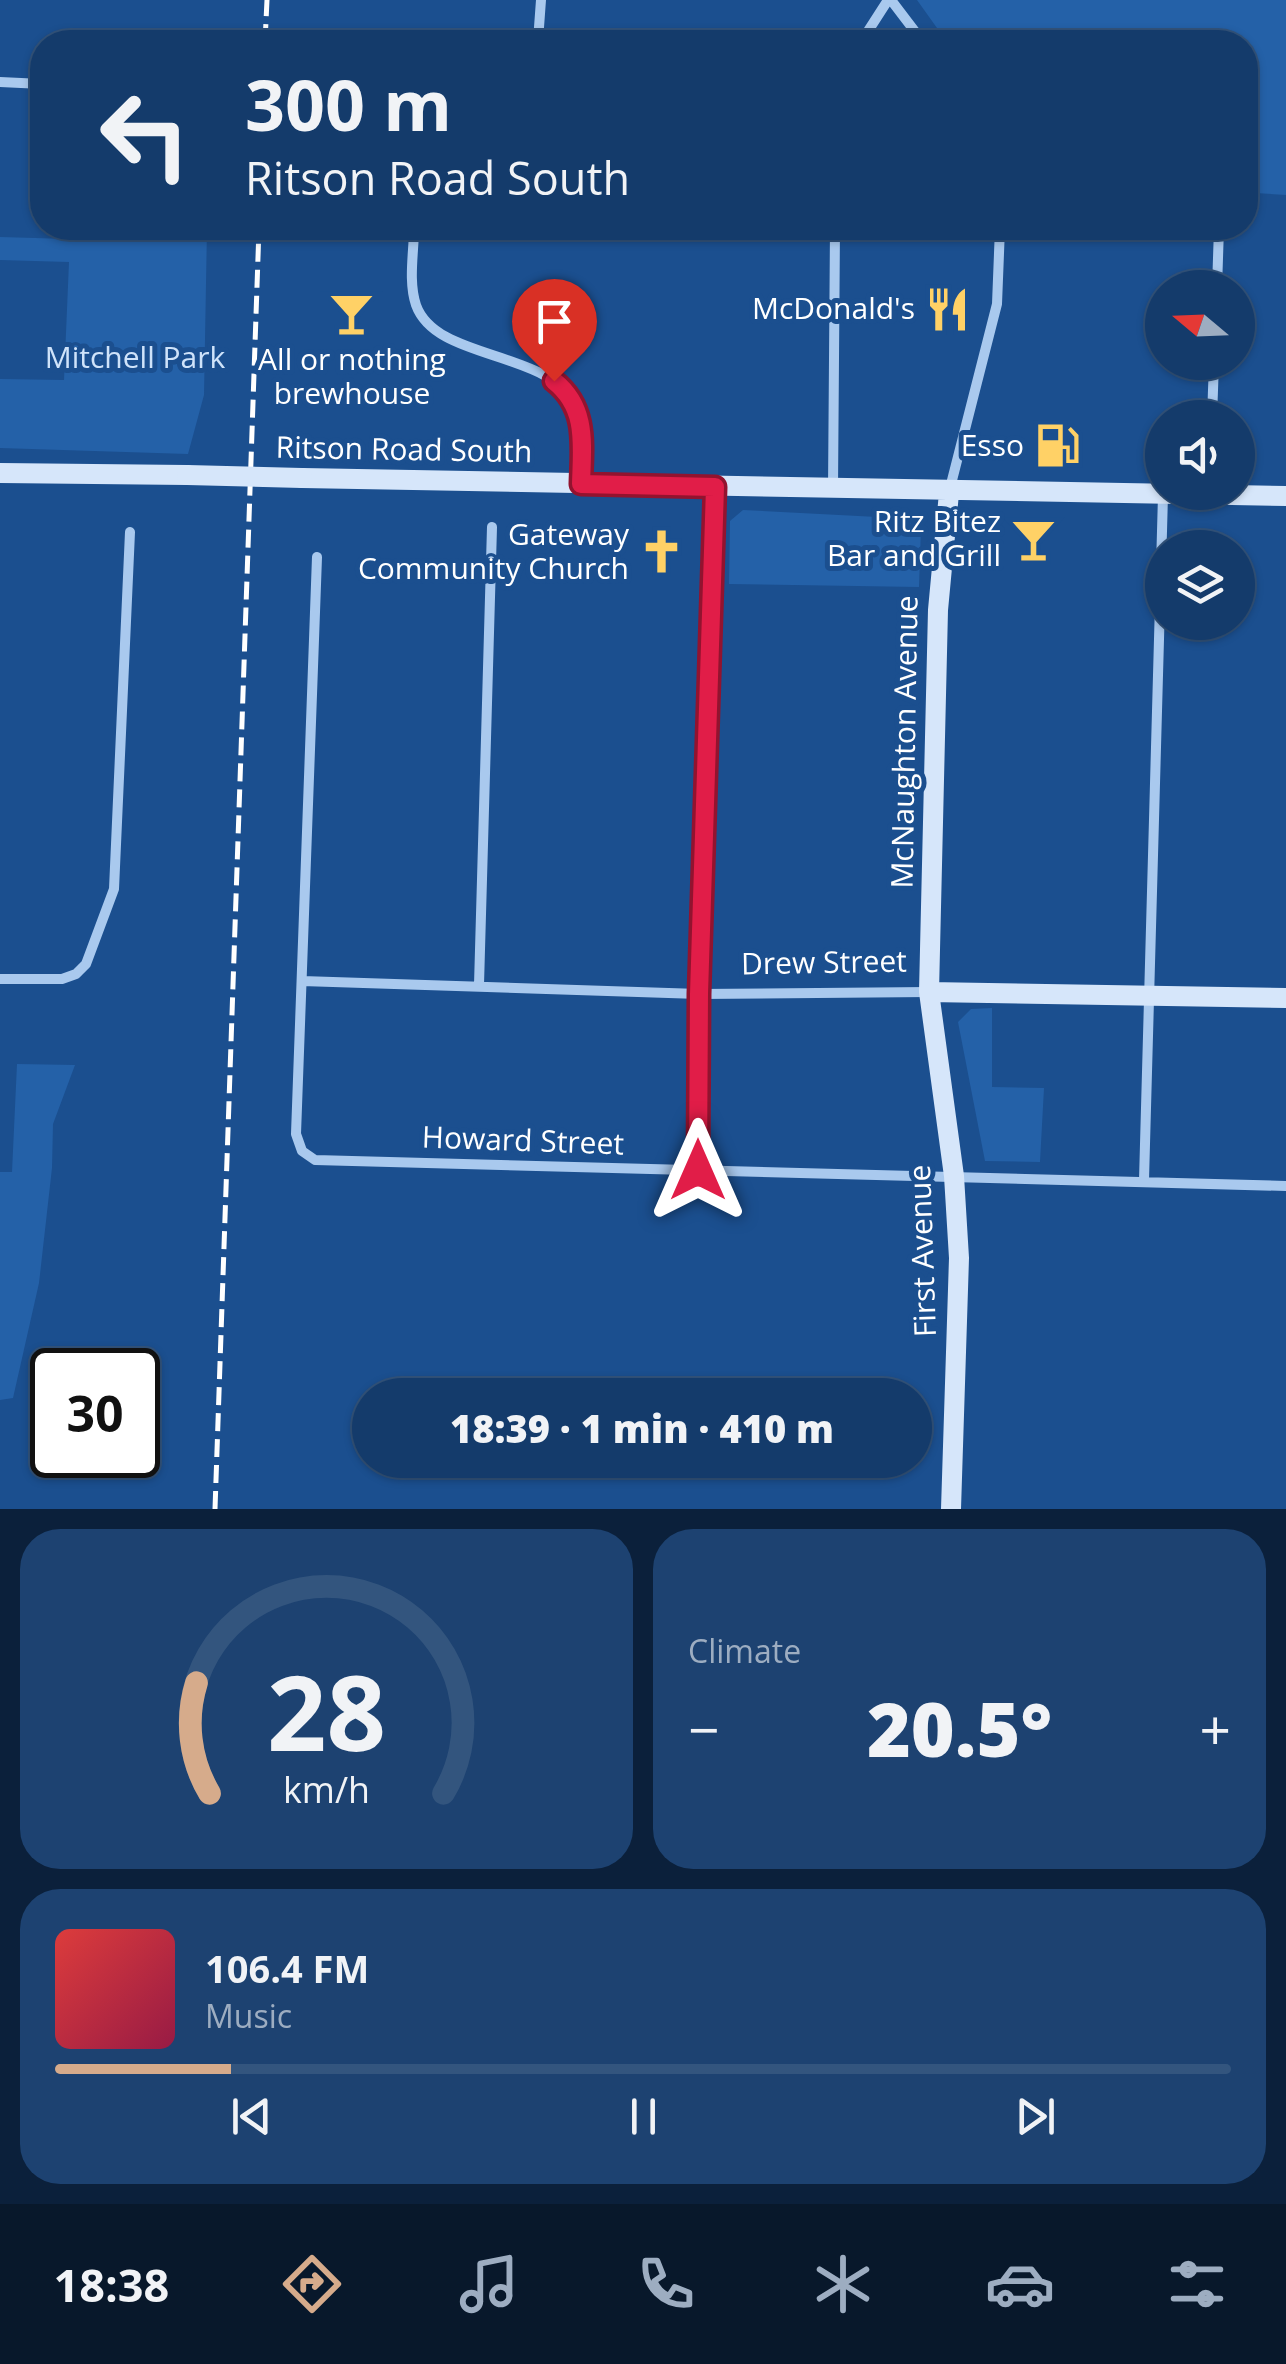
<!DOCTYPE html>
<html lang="en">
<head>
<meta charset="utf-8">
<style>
  body { margin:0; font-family:"Open Sans",sans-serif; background:#1d4271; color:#f1f3f6; height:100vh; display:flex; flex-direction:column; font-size:38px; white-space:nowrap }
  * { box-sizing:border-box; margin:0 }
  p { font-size:32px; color:#9dadc1 }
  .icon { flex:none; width:55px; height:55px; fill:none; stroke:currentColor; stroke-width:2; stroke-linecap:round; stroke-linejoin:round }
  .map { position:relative; height:1509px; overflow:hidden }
  .details { display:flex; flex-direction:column; gap:20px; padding:20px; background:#0b203b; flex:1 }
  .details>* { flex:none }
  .hud { position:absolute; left:30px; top:30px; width:1228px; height:210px; border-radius:40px; box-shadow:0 2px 8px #0004,0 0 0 2px #33557e; background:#143b6b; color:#f1f3f6; overflow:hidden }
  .needle { width:65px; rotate:289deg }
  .buttons { position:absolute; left:1145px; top:270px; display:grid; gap:20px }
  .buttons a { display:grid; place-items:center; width:110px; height:110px; border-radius:50%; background:#143b6b; box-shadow:0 2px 8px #0004,0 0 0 2px #33557e; font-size:50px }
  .speed { position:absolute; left:30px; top:1348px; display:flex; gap:20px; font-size:50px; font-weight:700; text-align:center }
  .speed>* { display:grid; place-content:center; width:130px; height:130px; border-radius:50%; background:#143b6b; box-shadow:0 2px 8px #0004,0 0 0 2px #33557e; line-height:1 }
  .speed .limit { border:5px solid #111; border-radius:15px; background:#fff; color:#111 }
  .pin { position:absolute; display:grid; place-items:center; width:85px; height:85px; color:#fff; margin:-102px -42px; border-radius:50% 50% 50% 0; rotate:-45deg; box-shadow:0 0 10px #0007 }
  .pin .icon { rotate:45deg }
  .me { position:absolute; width:110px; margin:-55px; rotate:0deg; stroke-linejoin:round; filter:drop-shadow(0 0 8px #0008) }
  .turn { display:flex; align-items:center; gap:35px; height:210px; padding:0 50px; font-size:45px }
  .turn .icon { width:130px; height:130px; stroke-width:2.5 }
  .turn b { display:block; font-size:70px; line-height:85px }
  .big { font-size:75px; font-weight:800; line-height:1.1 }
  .details .widget { flex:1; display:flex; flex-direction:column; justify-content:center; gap:15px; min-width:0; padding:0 35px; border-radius:40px; background:#1d4271 }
  .details .dial { align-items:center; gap:0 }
  .dial svg { height:260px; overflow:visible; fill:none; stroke:#33557e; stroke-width:7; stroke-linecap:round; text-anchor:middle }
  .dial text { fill:#f1f3f6; stroke:none }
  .song { display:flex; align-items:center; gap:30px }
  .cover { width:120px; height:120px; border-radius:15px; background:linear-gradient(135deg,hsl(0 70% 55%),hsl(340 70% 35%)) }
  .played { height:10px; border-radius:5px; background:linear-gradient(90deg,#d6ab8b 15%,#33557e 15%) }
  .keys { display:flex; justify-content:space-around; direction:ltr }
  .heat { display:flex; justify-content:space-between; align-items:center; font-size:55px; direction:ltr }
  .details .tiles { flex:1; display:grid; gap:20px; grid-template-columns:1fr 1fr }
  .widget:last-child { grid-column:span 2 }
  .trip { position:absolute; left:352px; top:1378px; width:580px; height:100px; border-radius:50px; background:#143b6b; box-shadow:0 2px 8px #0004,0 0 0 2px #33557e; font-weight:800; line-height:100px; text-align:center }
  .tab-bar { display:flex; height:160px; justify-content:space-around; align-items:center; background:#08182b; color:#9dadc1 }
  .tab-bar .icon { width:70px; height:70px }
  .tab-bar .selected { color:#d6ab8b }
  .tab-bar b { font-size:45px; color:#f1f3f6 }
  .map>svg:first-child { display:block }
  .green { fill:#2461a8 }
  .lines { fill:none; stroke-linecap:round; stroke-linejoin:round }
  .street { stroke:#a9c9ee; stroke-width:10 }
  .secondary { stroke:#d6e6fa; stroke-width:20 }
  .rail { stroke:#fff; stroke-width:5; stroke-dasharray:18 8; stroke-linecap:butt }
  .secondary-bridge { stroke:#d6e6fa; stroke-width:20 }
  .route-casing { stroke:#92132f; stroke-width:25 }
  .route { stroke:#e11d48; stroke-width:18 }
  .labels { text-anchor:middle; stroke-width:10; stroke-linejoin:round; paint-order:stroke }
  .poi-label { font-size:30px; fill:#fff; stroke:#1b4f8f; text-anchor:end }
  .park-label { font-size:30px; fill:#cfe3fa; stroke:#1b4f8f }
  .street-label { font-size:30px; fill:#fff; stroke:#1b4f8f }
</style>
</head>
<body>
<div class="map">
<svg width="1286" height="1509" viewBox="0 0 1286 1509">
  <rect width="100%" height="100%" fill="#1b4f8f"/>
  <!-- green -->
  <path class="green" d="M917 0H1286V195L1255 193V185L1245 184V42H947Z
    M70 228H207L204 395 188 454 0 448V379L64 380 69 262 0 260V237L69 239Z
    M743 510 916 519 921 526 919 587 729 584 730 521Z
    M992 1008V1087L1044 1088 1040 1162 985 1161 958 1022 971 1009Z
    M17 1064 75 1065 53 1124 52 1168 39 1283 13 1398 0 1400V1172H12Z"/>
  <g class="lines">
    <!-- street -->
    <path class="street" d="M891 0 923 42
      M538 41 541 0
      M861 42 888 0
      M0 82 42 84
      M414 228C414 252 408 281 416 305 437 364 558 348 579 413 586 434 581 462 581 483
      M1217 288 1219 228
      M1212 418 1214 362
      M833 489 835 228
      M949 492 997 304 1000 228
      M317 557 296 1134 302 1151 315 1160 1286 1186
      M0 979H62L76 974 86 964 114 889 130 532
      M302 981 699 994 929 992
      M479 985 492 527
      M699 1170V994L715 487
      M1144 1180 1163 495"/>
    <!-- secondary -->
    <path class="secondary" d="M0 473 187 475
      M302 478 1286 496
      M949 493 938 610 929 992 954 1176 959 1258 951 1509
      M929 992 1286 998"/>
    <!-- rail -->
    <path class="rail" d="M265 42 267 0
      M215 1509 259 228"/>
    <!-- secondary-bridge -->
    <path class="secondary-bridge" d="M187 475 302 478"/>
  </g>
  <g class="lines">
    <defs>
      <path id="route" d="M554 381C588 408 582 445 581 484L715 487 699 994 698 1170"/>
    </defs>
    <!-- route casing -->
    <use href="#route" class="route-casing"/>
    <!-- route -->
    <use href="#route" class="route"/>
  </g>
  <!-- icons -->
  <defs>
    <symbol id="restaurant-bare" viewBox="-9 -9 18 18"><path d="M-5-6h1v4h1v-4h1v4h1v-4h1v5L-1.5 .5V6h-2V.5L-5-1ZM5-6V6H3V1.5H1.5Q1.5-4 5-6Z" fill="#ffd166" stroke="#1b4f8f" stroke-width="2.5" paint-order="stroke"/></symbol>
    <symbol id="bar-bare" viewBox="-9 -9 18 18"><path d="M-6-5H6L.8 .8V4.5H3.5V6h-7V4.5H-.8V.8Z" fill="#ffd166" stroke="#1b4f8f" stroke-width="2.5" paint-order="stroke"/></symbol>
    <symbol id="fuel-bare" viewBox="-9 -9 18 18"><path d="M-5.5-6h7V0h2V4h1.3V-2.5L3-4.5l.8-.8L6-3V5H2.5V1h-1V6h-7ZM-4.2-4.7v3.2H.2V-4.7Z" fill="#ffd166" stroke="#1b4f8f" stroke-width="2.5" paint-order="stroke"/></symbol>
    <symbol id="church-bare" viewBox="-9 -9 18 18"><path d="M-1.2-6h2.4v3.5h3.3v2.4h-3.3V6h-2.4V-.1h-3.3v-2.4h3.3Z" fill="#ffd166" stroke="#1b4f8f" stroke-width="2.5" paint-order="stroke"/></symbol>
  </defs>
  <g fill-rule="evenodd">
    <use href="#restaurant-bare" x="916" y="278" width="63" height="63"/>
    <use href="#bar-bare" x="320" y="282" width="63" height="63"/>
    <use href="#fuel-bare" x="1026" y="414" width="63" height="63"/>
    <use href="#bar-bare" x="1002" y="508" width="63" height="63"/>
    <use href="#church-bare" x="630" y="520" width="63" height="63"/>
  </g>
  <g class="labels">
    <!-- poi labels -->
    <g class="poi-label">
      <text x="915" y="319">McDonald's</text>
      <text x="352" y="370" text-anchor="middle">All or nothing<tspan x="352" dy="34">brewhouse</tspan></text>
      <text x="1024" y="456">Esso</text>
      <text x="1001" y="532">Ritz Bitez<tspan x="1001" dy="34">Bar and Grill</tspan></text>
      <text x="629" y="545">Gateway<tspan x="629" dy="34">Community Church</tspan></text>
    </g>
    <!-- park labels -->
    <g class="park-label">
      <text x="135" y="368">Mitchell Park</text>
    </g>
    <!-- street labels -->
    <g class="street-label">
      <text transform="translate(404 450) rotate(1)" y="10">Ritson Road South</text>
      <text transform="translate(905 742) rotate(-89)" y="10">McNaughton Avenue</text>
      <text transform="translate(824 963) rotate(-1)" y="10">Drew Street</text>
      <text transform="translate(523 1141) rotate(2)" y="10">Howard Street</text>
      <text transform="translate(923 1251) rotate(-92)" y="10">First Avenue</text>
    </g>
  </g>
</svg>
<div class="buttons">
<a><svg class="needle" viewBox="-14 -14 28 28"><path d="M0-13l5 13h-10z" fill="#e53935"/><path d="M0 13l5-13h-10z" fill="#9dadc1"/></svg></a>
<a><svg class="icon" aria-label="sound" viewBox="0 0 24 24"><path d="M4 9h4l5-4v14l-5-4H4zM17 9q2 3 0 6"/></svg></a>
<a><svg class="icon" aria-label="layers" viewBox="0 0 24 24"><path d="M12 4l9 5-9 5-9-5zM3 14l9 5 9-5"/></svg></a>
</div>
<div class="speed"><div class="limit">30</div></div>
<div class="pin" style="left:554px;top:381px;background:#d93025"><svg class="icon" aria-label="arrive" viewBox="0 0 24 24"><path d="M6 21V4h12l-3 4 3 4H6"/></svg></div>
<svg class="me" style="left:698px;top:1170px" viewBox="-20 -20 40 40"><path d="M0-17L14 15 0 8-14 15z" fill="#e11d48" stroke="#fff" stroke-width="4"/></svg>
<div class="trip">18:39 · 1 min · 410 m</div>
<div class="hud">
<div class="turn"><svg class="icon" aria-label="left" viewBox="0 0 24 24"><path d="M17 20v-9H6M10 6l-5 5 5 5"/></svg><div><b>300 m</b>Ritson Road South</div></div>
</div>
</div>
<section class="details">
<div class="tiles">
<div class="widget dial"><svg viewBox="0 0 100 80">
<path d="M14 69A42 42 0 1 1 86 69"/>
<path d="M14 69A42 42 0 0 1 10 35" stroke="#d6ab8b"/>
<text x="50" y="56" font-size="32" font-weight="700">28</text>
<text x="50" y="72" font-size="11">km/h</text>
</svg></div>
<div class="widget"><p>Climate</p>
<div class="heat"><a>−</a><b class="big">20.5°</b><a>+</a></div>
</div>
<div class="widget">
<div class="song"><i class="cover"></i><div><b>106.4 FM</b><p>Music</p></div></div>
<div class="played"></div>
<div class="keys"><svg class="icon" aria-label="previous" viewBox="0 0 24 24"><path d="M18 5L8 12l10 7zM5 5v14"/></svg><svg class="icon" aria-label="pause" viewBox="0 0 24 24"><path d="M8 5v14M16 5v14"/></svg><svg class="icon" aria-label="next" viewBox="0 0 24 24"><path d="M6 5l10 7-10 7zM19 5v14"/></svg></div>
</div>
</div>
</section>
<nav class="tab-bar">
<b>18:38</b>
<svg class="icon selected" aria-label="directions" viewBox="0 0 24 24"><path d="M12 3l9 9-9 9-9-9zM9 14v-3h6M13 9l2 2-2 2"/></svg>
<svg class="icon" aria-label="music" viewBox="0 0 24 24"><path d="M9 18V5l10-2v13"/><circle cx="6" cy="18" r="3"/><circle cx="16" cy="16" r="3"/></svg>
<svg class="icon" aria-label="phone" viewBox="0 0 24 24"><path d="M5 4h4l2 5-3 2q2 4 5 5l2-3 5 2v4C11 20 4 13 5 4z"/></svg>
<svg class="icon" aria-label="climate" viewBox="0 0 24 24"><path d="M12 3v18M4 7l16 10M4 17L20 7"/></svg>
<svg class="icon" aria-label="car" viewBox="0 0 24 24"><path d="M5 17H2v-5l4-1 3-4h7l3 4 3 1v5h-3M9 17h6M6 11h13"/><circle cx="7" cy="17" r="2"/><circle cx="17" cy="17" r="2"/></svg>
<svg class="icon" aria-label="filters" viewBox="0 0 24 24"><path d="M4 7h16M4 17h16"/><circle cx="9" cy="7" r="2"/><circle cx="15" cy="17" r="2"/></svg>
</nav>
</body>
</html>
